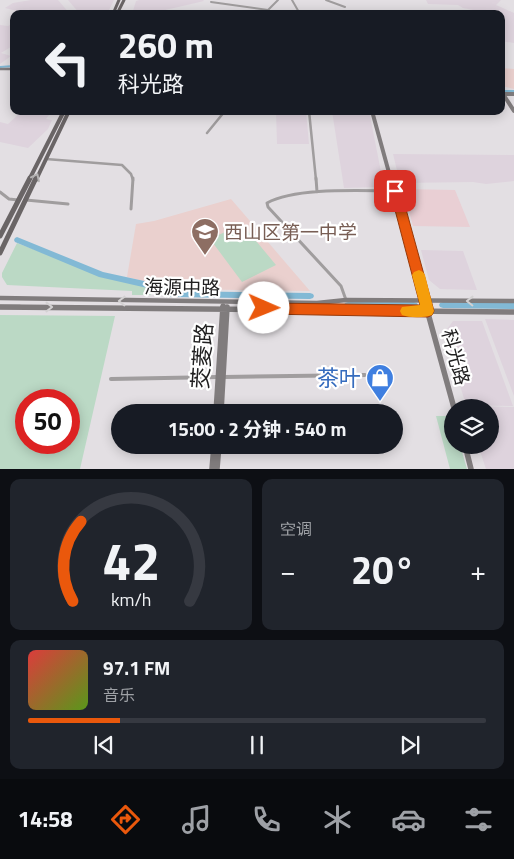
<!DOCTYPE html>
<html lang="zh">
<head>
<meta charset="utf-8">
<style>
  body { margin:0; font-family:"Titillium Web","Noto Sans SC",sans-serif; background:#20242c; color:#f1f3f6; height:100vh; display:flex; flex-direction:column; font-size:19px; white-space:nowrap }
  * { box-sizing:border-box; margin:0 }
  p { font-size:16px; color:#9ea1a6 }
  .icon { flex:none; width:28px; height:28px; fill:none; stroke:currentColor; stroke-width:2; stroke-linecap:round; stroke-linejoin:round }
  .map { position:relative; height:469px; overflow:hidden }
  .drawer { display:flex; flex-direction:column; gap:10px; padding:10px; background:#0d0f14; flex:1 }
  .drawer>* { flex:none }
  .top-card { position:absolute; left:10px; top:10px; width:495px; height:105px; border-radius:10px; box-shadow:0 2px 12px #0003; background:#171b24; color:#f1f3f6; overflow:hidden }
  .buttons { position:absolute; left:444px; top:399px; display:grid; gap:10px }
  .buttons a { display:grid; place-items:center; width:55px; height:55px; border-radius:50%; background:#171b24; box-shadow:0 2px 12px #0003; font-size:25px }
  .speed { position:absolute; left:15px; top:389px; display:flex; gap:10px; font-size:25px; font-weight:700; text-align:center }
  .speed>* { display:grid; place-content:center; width:65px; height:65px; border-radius:50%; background:#171b24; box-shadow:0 2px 12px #0003; line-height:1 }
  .speed .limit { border:8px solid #d22; background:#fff; color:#111 }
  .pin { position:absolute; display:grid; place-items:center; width:42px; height:42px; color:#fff; margin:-21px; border-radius:10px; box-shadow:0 2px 8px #0006 }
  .me { position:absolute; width:55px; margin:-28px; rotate:91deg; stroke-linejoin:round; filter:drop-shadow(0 0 4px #0008) }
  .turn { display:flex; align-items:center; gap:18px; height:105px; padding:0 25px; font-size:22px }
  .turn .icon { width:65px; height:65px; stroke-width:2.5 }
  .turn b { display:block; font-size:35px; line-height:42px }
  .big { font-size:38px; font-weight:700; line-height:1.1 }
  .drawer .tile { flex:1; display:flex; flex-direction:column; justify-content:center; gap:8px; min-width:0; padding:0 18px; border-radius:10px; background:#20242c }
  .drawer .dial { align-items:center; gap:0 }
  .dial svg { height:130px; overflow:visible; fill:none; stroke:#363941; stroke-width:7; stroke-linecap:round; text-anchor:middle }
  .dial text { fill:#f1f3f6; stroke:none }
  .song { display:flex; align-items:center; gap:15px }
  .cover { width:60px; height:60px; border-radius:8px; background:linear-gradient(135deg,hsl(0 70% 55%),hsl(90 70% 35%)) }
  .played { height:5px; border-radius:2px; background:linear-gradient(90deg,#ea580c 20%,#363941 20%) }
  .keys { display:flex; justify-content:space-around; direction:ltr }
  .heat { display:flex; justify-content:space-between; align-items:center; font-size:28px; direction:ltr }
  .drawer .tiles { flex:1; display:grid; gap:10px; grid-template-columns:1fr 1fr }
  .tile:last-child { grid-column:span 2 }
  .trip { position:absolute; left:111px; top:404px; width:292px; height:50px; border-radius:25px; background:#171b24; box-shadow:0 2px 12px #0003; font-weight:700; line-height:50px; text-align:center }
  .menu { display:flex; height:80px; justify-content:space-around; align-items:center; background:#090b0e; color:#9ea1a6 }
  .menu .icon { width:35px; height:35px }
  .menu .selected { color:#ea580c }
  .menu b { font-size:22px; color:#f1f3f6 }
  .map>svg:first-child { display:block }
  .built { fill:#ded3dd }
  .education { fill:#ead0ce }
  .medical { fill:#e9cfd4 }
  .green { fill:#bbd9c5; fill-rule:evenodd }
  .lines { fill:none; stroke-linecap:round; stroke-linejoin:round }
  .river { fill:#82b9d5; fill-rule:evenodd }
  .street-far3 { stroke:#a09d9e; stroke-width:2 }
  .street-far2 { stroke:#a09d9e; stroke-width:2.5 }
  .street-far1 { stroke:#a09d9e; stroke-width:3 }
  .street { stroke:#a09d9e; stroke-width:4 }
  .secondary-far3 { stroke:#807c7d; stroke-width:2.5 }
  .secondary-far2 { stroke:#807c7d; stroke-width:4 }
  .secondary-far1 { stroke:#807c7d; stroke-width:4.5 }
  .secondary { stroke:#807c7d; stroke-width:5.5 }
  .primary-far2 { stroke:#6a6566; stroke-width:3 }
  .primary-far1 { stroke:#6a6566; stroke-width:4 }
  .primary { stroke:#6a6566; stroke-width:5 }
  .wall { fill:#a086ac }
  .oneway { stroke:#b4b2b2 }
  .oneway2 { stroke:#d3d1d2 }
  .route { fill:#ea580c; stroke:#983908 }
  .slow { fill:#f59e0b }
  .labels { text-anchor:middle; stroke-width:4.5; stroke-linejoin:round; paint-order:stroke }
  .education-label { font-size:19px; fill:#785e54; stroke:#fff; text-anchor:start }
  .street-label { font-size:19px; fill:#212021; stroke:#fff }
  .near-street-label { font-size:22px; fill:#212021; stroke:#fff }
  .near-shop-label { font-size:22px; fill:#366cbe; stroke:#fff; text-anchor:end }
</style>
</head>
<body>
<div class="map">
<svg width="514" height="469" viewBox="0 0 514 469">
  <rect width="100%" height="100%" fill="#e3dfe3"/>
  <!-- built -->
  <path class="built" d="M31 0H58L70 14H29L5 8 13 3Z
    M68 0H114L107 14H80Z
    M139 0H203L204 1 148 14H132L136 1Z
    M426 0H501L496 5 514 13V43L501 41V14H477L472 13 473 10 463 8 458 5 428 4Z
    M14 23V45L1 53 11 56 0 64V25L8 26Z
    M22 111H52L46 119 52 120 48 129 28 148 0 142V122L8 124Z
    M276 111H306L309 144H277Z
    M332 111H369L383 182 380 186 376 187 344 188Z
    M393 154 514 155V181L486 184 473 182 400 183Z
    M421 250 463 251 477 290 440 289 429 280Z
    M485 319 514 320V396Z
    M453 321H482L513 406 466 405 444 333Z
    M466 406 514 407V469H486L478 445H490V408Z"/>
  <!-- education -->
  <path class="education" d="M501 68 514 69V89L501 86Z
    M231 199 310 291 177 289 173 284H156L127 277 136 224 154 221Z"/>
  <!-- medical -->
  <path class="medical" d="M403 189 455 190 470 227 413 226Z"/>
  <!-- green -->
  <path class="green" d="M242 224 276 265 242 282 210 239Z
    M17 243 104 276 153 288 151 295H132V291L7 285 2 277V273Z
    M0 315 115 316 80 469H0ZM26 400H69V442H26Z
    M436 416H452V445H460L467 469H450Z"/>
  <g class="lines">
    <!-- river -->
    <path class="river" d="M14 65V67L0 68V66Z
      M501 90H514V92H501Z
      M17 237 103 272 158 284 172 291 310 293 313 294 314 296 313 298 310 299 171 297 156 290 99 277 15 242 14 240 15 238Z
      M348 302H414L417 303 418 305 417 307 414 308H348L345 307 344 305 345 303Z
      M443 302 514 303V309L443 308 440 307 439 305 440 303Z"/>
    <!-- street-far3 -->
    <path class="street-far3" d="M292 0 300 14
      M326 0 345 7
      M211 2 268 10
      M266 12 278 0"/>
    <!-- street-far2 -->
    <path class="street-far2" d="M309 111 316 180
      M207 133 225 111
      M46 159 122 165 131 174 133 180"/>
    <!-- street-far1 -->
    <path class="street-far1" d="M316 178 317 192
      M0 192 9 199 18 200
      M26 200 68 204
      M131 209 133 178
      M346 300 341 286 268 207 267 203C297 187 361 191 395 191"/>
    <!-- street -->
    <path class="street" d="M224 377 365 375
      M111 379 218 377"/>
    <!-- secondary-far3 -->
    <path class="secondary-far3" d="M0 69H14"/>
    <!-- secondary-far2 -->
    <path class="secondary-far2" d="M503 94 514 111
      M503 94H514
      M372 111 391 180"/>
    <!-- secondary-far1 -->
    <path class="secondary-far1" d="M391 178 426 307
      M0 298 317 303 346 300 514 301
      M0 307H20"/>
    <!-- secondary -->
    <path class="secondary" d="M426 306 454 408
      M0 307 514 312
      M216 412 223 306
      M221 412 227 307
      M465 445 471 469
      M212 469 214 445
      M217 469 219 445"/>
    <!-- primary-far2 -->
    <path class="primary-far2" d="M113 14 119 0
      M117 14 124 0"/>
    <!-- primary-far1 -->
    <path class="primary-far1" d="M29 180 64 111
      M36 180 69 111"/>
    <!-- primary -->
    <path class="primary" d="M0 236 30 178
      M0 253 36 178"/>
  </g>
  <!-- wall -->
  <path class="wall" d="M387 111H405L404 115H389Z"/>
  <!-- one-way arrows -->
  <defs><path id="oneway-chevron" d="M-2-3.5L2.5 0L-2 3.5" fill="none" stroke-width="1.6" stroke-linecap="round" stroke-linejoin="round" transform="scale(1.25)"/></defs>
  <use class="oneway" href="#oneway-chevron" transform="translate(36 177) rotate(-64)"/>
  <g class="oneway2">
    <use href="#oneway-chevron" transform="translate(122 301) rotate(-179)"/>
    <use href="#oneway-chevron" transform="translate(470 301) rotate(-179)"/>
    <use href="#oneway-chevron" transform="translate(49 307)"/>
  </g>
  <!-- route -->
  <path class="route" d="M395 187 401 191 434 311 432 315 428 317 264 314 259 312 257 308 259 304 264 303 420 305 390 191Z"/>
  <!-- slow -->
  <path class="slow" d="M419 270 423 272 425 275 434 311 432 315C424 318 410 318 402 315L400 311 402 307 420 305 412 275 414 272Z"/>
  <!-- icons -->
  <defs>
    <symbol id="school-pin" viewBox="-11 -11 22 30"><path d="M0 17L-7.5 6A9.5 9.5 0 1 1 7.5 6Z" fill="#8d6e63" stroke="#fff"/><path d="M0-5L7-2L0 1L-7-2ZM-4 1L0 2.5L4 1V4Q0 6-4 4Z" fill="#fff"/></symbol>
    <symbol id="shop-pin" viewBox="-11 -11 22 30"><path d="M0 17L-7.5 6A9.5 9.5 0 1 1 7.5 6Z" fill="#3f7fe0" stroke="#fff"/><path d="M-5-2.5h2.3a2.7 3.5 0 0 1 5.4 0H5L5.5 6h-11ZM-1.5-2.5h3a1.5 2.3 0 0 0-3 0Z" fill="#fff"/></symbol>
  </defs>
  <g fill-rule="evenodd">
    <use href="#school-pin" x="189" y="216" width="32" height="43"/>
    <use href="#shop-pin" x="364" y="362" width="32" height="43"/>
  </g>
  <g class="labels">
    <!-- education labels -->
    <g class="education-label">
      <text x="224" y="239">西山区第一中学</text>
    </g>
    <!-- street labels -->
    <g class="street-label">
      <text transform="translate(182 287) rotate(1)" y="7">海源中路</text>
      <text transform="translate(456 357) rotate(75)" y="7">科光路</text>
    </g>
    <!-- near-street labels -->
    <g class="near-street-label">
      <text transform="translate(202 356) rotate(-86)" y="8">茭菱路</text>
    </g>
    <!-- near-shop labels -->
    <g class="near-shop-label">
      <text x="361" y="386">茶叶</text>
    </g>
  </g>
</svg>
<div class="buttons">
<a><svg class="icon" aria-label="layers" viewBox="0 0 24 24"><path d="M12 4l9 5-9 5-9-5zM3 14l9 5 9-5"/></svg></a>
</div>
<div class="speed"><div class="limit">50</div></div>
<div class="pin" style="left:395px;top:191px;background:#d93025"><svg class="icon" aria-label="arrive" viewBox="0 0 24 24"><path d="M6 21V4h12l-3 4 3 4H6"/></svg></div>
<svg class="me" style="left:264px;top:308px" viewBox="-20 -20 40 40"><circle r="19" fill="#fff"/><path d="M0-13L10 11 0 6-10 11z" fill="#ea580c"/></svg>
<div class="trip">15:00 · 2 分钟 · 540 m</div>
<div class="top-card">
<div class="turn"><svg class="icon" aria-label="left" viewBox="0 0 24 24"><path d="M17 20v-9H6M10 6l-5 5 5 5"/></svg><div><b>260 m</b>科光路</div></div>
</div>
</div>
<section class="drawer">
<div class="tiles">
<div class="tile dial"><svg viewBox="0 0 100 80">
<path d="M14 69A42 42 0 1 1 86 69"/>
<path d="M14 69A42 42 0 0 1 19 20" stroke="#ea580c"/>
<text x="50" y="56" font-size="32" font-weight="700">42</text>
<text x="50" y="72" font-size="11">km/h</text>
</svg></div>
<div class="tile"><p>空调</p>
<div class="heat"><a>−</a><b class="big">20°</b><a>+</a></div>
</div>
<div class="tile">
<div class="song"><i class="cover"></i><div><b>97.1 FM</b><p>音乐</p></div></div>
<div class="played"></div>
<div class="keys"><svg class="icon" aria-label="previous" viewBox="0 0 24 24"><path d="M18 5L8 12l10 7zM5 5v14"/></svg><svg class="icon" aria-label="pause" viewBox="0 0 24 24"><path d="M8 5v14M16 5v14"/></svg><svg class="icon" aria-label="next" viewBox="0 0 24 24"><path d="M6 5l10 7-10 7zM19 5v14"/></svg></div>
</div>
</div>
</section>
<nav class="menu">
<b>14:58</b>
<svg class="icon selected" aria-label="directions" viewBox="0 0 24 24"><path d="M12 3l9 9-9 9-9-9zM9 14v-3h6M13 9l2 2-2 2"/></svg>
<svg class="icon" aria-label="music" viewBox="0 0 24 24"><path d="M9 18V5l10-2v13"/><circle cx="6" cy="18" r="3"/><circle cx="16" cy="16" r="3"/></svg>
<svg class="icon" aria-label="phone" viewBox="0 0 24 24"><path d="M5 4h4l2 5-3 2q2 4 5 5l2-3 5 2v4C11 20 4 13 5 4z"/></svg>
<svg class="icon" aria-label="climate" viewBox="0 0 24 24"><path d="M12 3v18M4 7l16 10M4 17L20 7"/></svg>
<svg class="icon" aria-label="car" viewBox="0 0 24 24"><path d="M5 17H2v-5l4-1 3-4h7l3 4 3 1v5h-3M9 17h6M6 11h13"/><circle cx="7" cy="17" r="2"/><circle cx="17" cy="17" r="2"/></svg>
<svg class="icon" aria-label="filters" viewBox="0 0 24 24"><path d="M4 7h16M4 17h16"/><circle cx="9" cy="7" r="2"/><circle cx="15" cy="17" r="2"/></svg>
</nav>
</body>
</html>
